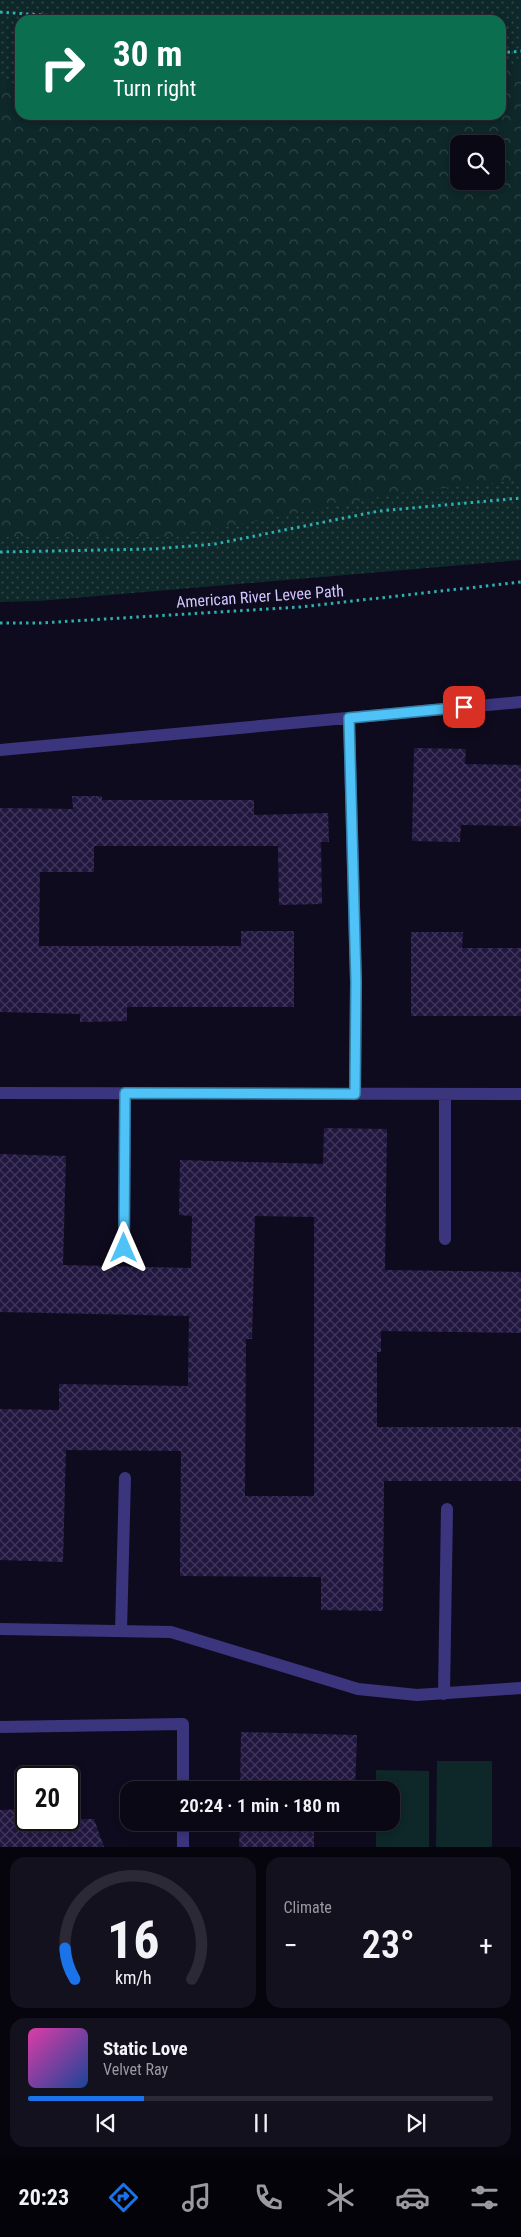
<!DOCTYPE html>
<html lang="en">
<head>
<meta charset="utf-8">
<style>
  body { margin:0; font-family:"Roboto Condensed",sans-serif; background:#14111f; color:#f1f3f6; height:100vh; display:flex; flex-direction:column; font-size:19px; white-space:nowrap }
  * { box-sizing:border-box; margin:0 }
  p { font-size:16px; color:#9a9aa1 }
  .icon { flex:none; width:28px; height:28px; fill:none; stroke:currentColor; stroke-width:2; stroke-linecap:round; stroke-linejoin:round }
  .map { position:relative; height:1847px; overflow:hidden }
  .panel { display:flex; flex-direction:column; gap:10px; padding:10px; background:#06040c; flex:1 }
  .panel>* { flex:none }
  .hud { position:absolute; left:15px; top:15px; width:491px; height:105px; border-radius:15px; box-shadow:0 2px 8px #0003,0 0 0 1px #2b2935; background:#0b6e4f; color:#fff; overflow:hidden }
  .fabs { position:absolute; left:450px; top:135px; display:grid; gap:10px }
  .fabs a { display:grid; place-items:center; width:55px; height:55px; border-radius:10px; background:#0b0816; box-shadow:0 2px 8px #0003,0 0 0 1px #2b2935; font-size:25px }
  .speed { position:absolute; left:15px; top:1766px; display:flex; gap:10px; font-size:25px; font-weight:700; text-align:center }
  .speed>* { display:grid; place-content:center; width:65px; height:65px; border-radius:50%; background:#0b0816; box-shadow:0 2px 8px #0003,0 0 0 1px #2b2935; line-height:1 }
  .speed .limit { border:2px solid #111; border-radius:8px; background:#fff; color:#111 }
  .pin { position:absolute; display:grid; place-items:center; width:42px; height:42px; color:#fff; margin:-21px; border-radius:10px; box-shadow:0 2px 8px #0006 }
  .me { position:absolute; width:55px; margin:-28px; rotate:0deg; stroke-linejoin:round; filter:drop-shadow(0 0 4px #0008) }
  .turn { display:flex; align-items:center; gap:18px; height:105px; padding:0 15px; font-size:22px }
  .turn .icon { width:65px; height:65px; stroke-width:2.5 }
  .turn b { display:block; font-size:35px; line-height:42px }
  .big { font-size:38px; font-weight:600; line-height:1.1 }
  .panel .widget { flex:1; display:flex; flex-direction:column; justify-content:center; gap:8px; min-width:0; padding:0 18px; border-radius:15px; background:#14111f }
  .panel .dial { align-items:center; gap:0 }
  .dial svg { height:130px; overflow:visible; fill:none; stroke:#2b2935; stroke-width:7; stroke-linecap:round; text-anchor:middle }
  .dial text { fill:#f1f3f6; stroke:none }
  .song { display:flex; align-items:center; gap:15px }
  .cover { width:60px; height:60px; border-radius:8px; background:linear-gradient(135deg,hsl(320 70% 55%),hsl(220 70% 35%)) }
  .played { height:5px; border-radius:2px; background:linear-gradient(90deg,#1a73e8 25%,#2b2935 25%) }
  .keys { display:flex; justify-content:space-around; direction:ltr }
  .heat { display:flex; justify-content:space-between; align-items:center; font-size:28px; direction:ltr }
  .panel .tiles { flex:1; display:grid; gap:10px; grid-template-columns:1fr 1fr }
  .widget:last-child { grid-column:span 2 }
  .trip { position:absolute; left:120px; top:1781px; width:280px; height:50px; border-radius:15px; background:#0b0816; box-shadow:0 2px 8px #0003,0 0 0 1px #2b2935; font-weight:600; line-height:50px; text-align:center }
  .tabs { display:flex; height:80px; justify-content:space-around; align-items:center; background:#040309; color:#9a9aa1 }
  .tabs .icon { width:35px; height:35px }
  .tabs .current { color:#1a73e8 }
  .tabs b { font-size:22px; color:#f1f3f6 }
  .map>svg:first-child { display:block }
  .grass { fill:url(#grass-dots); fill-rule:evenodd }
  .forest { fill:url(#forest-crowns); fill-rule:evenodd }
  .pitch { fill:#0e2728 }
  .building { fill:url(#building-cross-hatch); fill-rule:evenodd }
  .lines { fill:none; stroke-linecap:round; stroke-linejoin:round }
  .path { stroke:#2ab1b0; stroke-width:3; stroke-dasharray:2.5 4; stroke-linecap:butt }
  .minor { stroke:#3b357e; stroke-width:12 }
  .route-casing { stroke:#337fa1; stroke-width:12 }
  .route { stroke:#4fc3f7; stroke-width:9 }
  .labels { text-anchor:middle; stroke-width:5; stroke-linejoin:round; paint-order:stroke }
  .street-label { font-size:16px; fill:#d1c8ff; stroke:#0f0b1e }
</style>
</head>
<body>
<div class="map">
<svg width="521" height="1847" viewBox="0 0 521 1847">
  <defs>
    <pattern id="grass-dots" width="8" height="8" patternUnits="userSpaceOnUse" patternTransform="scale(1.25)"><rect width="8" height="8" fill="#0e2728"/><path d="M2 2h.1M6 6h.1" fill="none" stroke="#304548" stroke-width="1.8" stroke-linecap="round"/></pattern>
    <pattern id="forest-crowns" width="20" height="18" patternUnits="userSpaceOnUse" patternTransform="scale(1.25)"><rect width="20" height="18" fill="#0e2728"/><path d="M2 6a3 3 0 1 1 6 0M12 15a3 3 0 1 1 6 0" fill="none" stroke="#304548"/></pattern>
    <pattern id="building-cross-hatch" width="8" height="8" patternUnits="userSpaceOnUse" patternTransform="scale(1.25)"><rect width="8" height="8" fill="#21173f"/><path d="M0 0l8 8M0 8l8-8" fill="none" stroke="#40375c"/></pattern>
  </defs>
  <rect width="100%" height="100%" fill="#0f0b1e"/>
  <!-- grass -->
  <path class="grass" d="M0 0H521V560L39 601 0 602ZM20 20H501V115H20ZM459 144H496V181H459Z"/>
  <!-- forest -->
  <path class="forest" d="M511 65 521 66V480L404 492 175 537H0V81L20 84V115H501V67ZM459 144H496V181H459Z"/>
  <!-- pitch -->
  <path class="pitch" d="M437 1761H492V1847H436Z
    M376 1770 429 1771V1847H376V1823L391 1822V1790H376Z"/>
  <!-- building -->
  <path class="building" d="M414 748 466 749 465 764 521 765V826L461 825 460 842 412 841Z
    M72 796H102V800H254V815L328 813 329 842H321L322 904 279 905 278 846H94V872H40L39 946H241V931H294V1007H127V1021L80 1022V1014L0 1012V808L73 809Z
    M411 932H463L462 948H521V1016H411Z
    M324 1128 387 1129 385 1270 521 1272V1333L381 1331V1352H377V1427H521V1481H384L383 1611 321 1610V1577L180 1576 181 1451 66 1450 63 1562 0 1560V1409L59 1410V1384L188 1386 189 1316 0 1312V1154L66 1156 63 1265 191 1268 192 1216 179 1215 180 1160 323 1164ZM255 1216 314 1217V1496H245L246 1339H252Z
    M241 1732 357 1735 355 1790H240Z
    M26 1809V1820H69V1809L73 1819H94L104 1847H0V1810Z
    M240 1822H314V1847H239Z"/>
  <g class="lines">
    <!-- path -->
    <path class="path" d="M0 12 55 16 63 20
      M501 53 521 51
      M0 552 154 549 215 544 379 511 521 498
      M0 623H41L300 607 521 582"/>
    <!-- minor -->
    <path class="minor" d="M349 718 356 982 355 1094
      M0 750 521 702
      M0 1093 521 1094
      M445 1094V1239
      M124 1248 125 1093
      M0 1629 171 1632 358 1689 417 1695 521 1688
      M121 1631 125 1478
      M444 1694 447 1509
      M0 1727 183 1724V1790
      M183 1822V1847"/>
  </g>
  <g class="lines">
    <defs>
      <path id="route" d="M124 1248 125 1093 355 1094 356 982 349 718 464 707"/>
    </defs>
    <!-- route casing -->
    <use href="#route" class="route-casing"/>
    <!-- route -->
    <use href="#route" class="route"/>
  </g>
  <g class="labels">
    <!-- street labels -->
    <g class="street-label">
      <text transform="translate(260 596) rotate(-4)" y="6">American River Levee Path</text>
    </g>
  </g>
</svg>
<div class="fabs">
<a><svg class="icon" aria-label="search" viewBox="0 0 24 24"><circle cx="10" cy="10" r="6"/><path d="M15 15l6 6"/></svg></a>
</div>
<div class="speed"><div class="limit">20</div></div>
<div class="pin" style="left:464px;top:707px;background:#d93025"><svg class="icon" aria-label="arrive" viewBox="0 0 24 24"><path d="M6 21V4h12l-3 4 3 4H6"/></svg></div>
<svg class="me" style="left:124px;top:1248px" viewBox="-20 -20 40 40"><path d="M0-17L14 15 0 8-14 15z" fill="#4fc3f7" stroke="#fff" stroke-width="4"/></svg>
<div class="trip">20:24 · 1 min · 180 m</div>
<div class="hud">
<div class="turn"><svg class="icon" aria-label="right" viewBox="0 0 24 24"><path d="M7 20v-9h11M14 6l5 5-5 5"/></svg><div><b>30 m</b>Turn right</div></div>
</div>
</div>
<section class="panel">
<div class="tiles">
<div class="widget dial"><svg viewBox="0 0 100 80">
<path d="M14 69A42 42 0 1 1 86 69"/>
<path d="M14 69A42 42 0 0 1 8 50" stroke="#1a73e8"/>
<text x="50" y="56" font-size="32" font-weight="700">16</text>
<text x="50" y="72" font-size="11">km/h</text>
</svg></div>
<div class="widget"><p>Climate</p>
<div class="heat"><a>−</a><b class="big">23°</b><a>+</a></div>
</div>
<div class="widget">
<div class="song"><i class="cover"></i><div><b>Static Love</b><p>Velvet Ray</p></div></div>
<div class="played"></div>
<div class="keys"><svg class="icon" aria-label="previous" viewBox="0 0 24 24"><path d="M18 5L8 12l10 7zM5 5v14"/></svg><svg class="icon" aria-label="pause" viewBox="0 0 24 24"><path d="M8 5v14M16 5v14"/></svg><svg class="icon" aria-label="next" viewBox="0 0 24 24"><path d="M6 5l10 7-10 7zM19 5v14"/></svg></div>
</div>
</div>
</section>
<nav class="tabs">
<b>20:23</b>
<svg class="icon current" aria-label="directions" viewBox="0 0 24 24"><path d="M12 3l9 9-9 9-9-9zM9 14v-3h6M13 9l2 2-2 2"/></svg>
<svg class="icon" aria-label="music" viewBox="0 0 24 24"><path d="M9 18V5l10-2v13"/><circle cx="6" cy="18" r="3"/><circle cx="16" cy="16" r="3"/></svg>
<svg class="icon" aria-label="phone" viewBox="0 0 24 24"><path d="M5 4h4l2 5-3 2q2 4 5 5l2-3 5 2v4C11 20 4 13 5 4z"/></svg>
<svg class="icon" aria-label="climate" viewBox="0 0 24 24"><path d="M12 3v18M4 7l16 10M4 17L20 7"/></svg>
<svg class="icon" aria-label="car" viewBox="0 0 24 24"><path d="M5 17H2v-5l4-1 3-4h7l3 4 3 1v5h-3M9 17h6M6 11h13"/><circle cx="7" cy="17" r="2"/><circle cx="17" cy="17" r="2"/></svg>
<svg class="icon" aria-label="filters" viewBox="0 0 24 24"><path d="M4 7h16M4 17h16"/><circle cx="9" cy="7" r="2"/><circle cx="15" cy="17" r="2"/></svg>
</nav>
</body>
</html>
